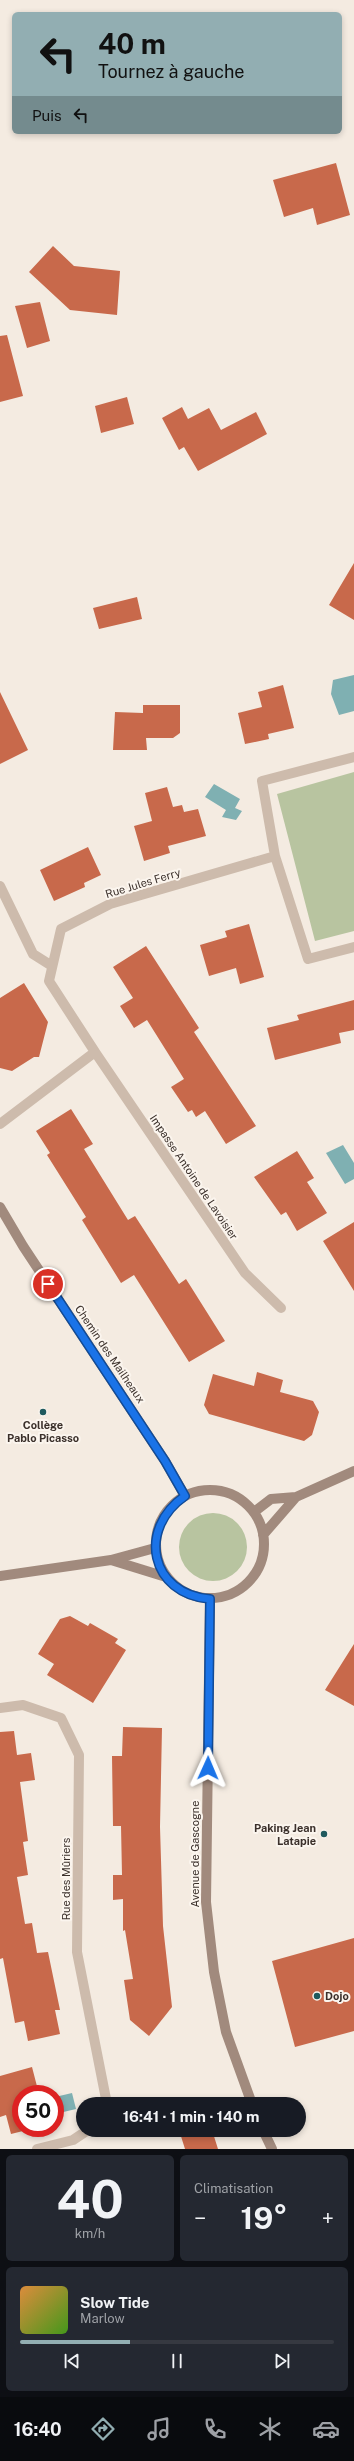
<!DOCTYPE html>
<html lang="fr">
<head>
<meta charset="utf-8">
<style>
  body { margin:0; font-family:"Public Sans",sans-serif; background:#242831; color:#f1f3f6; height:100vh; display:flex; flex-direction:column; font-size:15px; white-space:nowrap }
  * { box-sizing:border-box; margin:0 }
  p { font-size:13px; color:#9ea1a6 }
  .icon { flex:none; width:22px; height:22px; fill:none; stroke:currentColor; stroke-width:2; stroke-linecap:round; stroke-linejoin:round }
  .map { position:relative; height:2149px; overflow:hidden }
  .drawer { display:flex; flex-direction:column; gap:6px; padding:6px; background:#0d0f14; flex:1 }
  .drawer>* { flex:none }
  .top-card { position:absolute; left:12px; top:12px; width:330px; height:122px; border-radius:6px; box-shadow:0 2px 6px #0003; background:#92aeb2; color:#111; overflow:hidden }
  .speed { position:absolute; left:12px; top:2085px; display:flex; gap:8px; font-size:20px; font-weight:700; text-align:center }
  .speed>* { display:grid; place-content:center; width:52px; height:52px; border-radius:50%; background:#171b24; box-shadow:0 2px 6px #0003; line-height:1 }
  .speed .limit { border:6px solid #d22; background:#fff; color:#111 }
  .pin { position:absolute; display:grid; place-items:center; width:34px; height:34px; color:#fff; margin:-17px; border:2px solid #fff; border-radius:50%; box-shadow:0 1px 4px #0007 }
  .me { position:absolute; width:44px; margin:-22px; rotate:1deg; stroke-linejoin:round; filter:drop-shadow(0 0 3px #0008) }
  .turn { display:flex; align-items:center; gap:14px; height:84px; padding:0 20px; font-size:18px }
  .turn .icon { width:52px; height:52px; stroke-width:2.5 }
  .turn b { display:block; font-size:28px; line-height:34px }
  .then { display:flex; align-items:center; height:38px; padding:0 20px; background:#0003; gap:8px; font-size:15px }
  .big { font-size:30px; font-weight:700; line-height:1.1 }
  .drawer .tile { flex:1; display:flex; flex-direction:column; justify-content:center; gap:6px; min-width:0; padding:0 14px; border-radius:6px; background:#242831 }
  .drawer .dial { align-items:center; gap:0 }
  .dial b { font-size:52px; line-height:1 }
  .song { display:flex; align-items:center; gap:12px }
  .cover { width:48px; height:48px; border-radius:6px; background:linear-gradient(135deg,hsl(30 70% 55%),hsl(100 70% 35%)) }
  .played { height:4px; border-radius:2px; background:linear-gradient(90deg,#92aeb2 35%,#363941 35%) }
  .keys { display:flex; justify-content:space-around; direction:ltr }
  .heat { display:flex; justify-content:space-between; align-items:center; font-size:22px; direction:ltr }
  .drawer .tiles { flex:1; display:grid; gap:6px; grid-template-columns:1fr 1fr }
  .tile:last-child { grid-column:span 2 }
  .trip { position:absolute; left:76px; top:2097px; width:230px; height:40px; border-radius:20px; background:#171b24; box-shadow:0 2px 6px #0003; font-weight:700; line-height:40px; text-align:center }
  .tab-bar { display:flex; height:64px; justify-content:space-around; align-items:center; background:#090b0e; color:#9ea1a6 }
  .tab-bar .icon { width:28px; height:28px }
  .tab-bar .current { color:#92aeb2 }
  .tab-bar b { font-size:18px; color:#f1f3f6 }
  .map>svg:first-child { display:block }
  .green { fill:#b8c4a0 }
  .water { fill:#7fb0b2 }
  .building { fill:#c8694b }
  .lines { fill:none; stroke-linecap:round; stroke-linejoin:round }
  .street { stroke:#cdbbac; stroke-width:10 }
  .secondary { stroke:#a18a7d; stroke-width:10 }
  .route-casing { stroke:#114b97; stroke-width:10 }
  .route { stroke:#1a73e8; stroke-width:7 }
  .poi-dot { fill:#1f5a5e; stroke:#fbf5ee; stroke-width:1.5 }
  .labels { text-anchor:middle; stroke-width:4; stroke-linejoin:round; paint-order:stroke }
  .street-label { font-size:11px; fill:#3b302b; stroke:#fbf5ee }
  .poi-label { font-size:11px; font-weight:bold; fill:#3b302b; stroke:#fbf5ee }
</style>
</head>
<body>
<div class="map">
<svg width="354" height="2149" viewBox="0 0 354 2149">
  <rect width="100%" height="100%" fill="#f4ebe1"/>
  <!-- green -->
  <path class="green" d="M354 772V931L315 941 277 794Z
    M179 1547a34 34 0 1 1 68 0a34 34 0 1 1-68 0Z"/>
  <!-- water -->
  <path class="water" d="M354 675V711L339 715 331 694 333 680Z
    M214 784 240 799 235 808 242 811 236 820 222 817 226 810 205 797Z
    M343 1145 354 1163V1179L345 1184 326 1153Z
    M72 2093 76 2109 55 2114V2097Z"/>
  <!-- building -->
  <path class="building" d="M336 163 350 215 317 225 313 208 284 217 273 180Z
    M53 246 74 266 120 271 117 315 70 310 29 272Z
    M40 302 50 341 27 348 15 306Z
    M7 335 23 396 0 402V336Z
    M127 397 134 424 101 433 95 406Z
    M182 407 188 419 209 408 221 430 256 412 267 434 198 471 184 447 179 450 162 418Z
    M354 563V620L329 605Z
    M137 597 142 619 99 629 93 608Z
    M283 685 294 728 268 734 269 739 245 744 238 713 262 707 258 692Z
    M0 692 28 750 0 764Z
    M143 705H180V733L173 738H146L147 750H113L115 712 143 713Z
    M167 787 173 807 182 805 184 812 198 809 206 836 168 846 170 853 144 861 134 826 152 821 145 793Z
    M88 847 101 875 84 883 85 887 54 901 40 870Z
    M249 924 264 977 240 984 236 968 209 976 200 945 227 937 225 931Z
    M146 946 199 1028 194 1032 256 1126 226 1144 205 1111 196 1117 192 1110 188 1112 171 1087 184 1079 147 1020 134 1028 120 1006 133 998 113 967Z
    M24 983 48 1022 39 1057H34L12 1071 0 1068V998Z
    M354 1000V1030L339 1033 341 1043 275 1060 267 1028 299 1020 297 1015Z
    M71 1109 93 1144 84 1149 128 1220 135 1216 179 1284 186 1279 225 1341 189 1362 134 1275 121 1283 82 1220 86 1217 47 1155 50 1153 36 1131Z
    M297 1151 314 1178 307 1182 327 1213 297 1231 286 1212 281 1215 254 1177Z
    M354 1222V1291L323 1241Z
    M257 1372 283 1380 280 1392 313 1401 319 1412 312 1435 304 1441 209 1414 204 1405 213 1374 254 1386Z
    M70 1616 88 1626 90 1623 118 1639 115 1643 126 1650 93 1703 47 1675 54 1664 38 1654 60 1619Z
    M354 1644V1706L325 1690Z
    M123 1727 162 1728 160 1827 163 1926 172 2007 149 2036 130 2020 124 1980 133 1979 125 1930 123 1931V1899L113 1900V1875H122L121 1826H113L112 1756H122Z
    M14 1731 17 1755 31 1753 35 1780 20 1782 28 1841 23 1842 28 1875 17 1877 25 1924 32 1923 37 1953 48 1952 60 2010H55L60 2034 28 2041 24 2021 15 2023 3 1958 0 1959V1732Z
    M354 1938V2031L295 2047 272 1961Z
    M32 2067 39 2094H21V2128H35L11 2134 6 2115 0 2117V2076Z
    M203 2097 205 2104H178Z
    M179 2130H212L218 2149H185Z"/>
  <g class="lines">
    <!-- street -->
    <path class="street" d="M354 757 262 781 275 856 308 959 354 947
      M0 886 33 954 52 966
      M95 1052 245 1273 281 1308
      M0 1124 95 1052 49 981 61 929 110 904 275 856
      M0 1708 23 1705 61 1718 79 1755 77 1952 107 2104
      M37 2149 73 2140 88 2130"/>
    <!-- secondary -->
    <path class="secondary" d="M0 1207 23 1246 165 1461 185 1496
      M156 1544a54 54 0 1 1 108 0a54 54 0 1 1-108 0Z
      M254 1512 271 1499 296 1497 354 1471
      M263 1535 296 1497
      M111 1560 166 1577
      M0 1576 111 1560 155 1548
      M210 1599 206 1902 214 1972 226 2032 252 2104
      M263 2130 272 2149"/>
  </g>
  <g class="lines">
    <defs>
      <path id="route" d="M48 1284 165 1461 185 1496C137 1529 150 1594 210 1599L208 1768"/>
    </defs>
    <!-- route casing -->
    <use href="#route" class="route-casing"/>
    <!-- route -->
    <use href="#route" class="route"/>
  </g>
  <!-- markers -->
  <g class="poi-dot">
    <circle cx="43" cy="1412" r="4"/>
    <circle cx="324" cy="1834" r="4"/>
    <circle cx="317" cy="1996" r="4"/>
  </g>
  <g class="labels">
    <!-- street labels -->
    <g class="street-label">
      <text transform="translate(143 883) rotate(-17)" y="4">Rue Jules Ferry</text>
      <text transform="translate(194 1177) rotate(56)" y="4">Impasse Antoine de Lavoisier</text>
      <text transform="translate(110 1354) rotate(56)" y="4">Chemin des Mailheaux</text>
      <text transform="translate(195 1854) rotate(-90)" y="4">Avenue de Gascogne</text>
      <text transform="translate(66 1879) rotate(-90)" y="4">Rue des Mûriers</text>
    </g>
    <!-- poi labels -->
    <g class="poi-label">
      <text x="43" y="1429">Collège<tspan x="43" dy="13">Pablo Picasso</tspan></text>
      <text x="316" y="1832" text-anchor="end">Paking Jean<tspan x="316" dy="13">Latapie</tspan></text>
      <text x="325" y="2000" text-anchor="start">Dojo</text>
    </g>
  </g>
</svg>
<div class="speed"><div class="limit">50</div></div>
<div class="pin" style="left:48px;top:1284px;background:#d93025"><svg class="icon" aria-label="arrive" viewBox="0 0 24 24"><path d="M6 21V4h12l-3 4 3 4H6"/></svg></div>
<svg class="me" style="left:208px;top:1768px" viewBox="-20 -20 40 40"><path d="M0-17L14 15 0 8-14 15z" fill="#1a73e8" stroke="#fff" stroke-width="4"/></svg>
<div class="trip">16:41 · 1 min · 140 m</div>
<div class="top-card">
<div class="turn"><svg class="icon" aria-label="left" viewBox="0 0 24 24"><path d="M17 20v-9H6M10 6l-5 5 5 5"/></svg><div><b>40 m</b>Tournez à gauche</div></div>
<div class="then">Puis<svg class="icon" aria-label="left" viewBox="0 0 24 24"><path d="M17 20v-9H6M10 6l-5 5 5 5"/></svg></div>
</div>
</div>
<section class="drawer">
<div class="tiles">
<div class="tile dial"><b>40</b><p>km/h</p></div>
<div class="tile"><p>Climatisation</p>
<div class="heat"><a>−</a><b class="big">19°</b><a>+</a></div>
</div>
<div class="tile">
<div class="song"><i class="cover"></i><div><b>Slow Tide</b><p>Marlow</p></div></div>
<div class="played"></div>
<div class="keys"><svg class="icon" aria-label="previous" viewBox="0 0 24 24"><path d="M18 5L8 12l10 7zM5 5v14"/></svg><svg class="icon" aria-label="pause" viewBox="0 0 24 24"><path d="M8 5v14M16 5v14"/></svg><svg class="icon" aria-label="next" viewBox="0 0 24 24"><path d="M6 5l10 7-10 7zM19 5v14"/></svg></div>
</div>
</div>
</section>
<nav class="tab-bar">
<b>16:40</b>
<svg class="icon current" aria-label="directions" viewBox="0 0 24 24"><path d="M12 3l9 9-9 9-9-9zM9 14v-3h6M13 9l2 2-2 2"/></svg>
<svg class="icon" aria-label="music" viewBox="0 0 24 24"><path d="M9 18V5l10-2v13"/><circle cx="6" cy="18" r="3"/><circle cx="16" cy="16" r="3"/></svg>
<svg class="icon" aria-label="phone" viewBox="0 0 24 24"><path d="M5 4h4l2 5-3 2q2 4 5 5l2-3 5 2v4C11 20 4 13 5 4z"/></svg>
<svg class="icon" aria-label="climate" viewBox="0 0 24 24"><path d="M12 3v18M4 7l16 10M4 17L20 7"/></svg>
<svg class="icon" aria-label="car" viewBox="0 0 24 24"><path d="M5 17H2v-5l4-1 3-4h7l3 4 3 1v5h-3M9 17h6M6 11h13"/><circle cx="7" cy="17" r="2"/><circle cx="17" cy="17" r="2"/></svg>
</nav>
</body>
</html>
